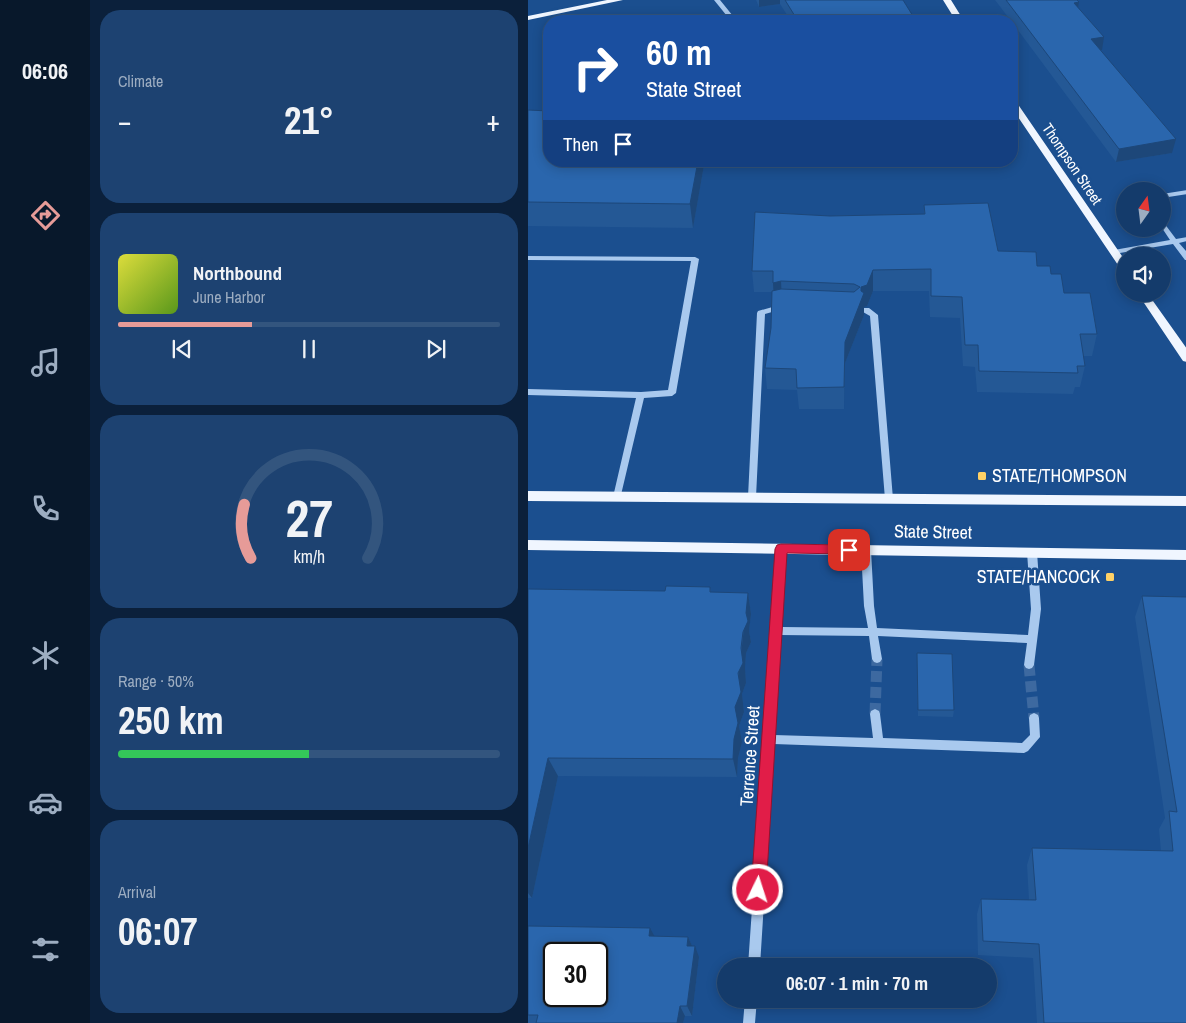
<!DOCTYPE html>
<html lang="en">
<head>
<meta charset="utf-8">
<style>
  body { margin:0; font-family:"Archivo Narrow",sans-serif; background:#1d4271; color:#f1f3f6; height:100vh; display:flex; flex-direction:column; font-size:19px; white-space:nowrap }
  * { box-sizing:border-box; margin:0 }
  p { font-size:16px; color:#9dadc1 }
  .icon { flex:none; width:28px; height:28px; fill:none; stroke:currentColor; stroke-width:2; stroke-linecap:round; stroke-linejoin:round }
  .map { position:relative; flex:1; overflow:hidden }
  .panel { display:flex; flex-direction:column; gap:10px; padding:10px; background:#0b203b; width:438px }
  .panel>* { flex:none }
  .banner { position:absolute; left:15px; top:15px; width:475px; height:152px; border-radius:20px; box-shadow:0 2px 12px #0003,0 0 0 1px #33557e; background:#1a4fa0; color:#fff; overflow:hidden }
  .needle { width:32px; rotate:14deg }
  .controls { position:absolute; left:588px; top:182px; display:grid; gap:10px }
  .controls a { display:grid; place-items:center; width:55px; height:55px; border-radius:50%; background:#143b6b; box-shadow:0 2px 12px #0003,0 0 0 1px #33557e; font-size:25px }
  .speed { position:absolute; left:15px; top:942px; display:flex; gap:10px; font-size:25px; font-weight:700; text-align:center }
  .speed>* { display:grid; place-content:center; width:65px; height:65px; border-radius:50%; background:#143b6b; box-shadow:0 2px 12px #0003,0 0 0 1px #33557e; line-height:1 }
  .speed .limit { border:2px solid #111; border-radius:8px; background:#fff; color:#111 }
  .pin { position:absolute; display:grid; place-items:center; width:42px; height:42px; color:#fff; margin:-21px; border-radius:10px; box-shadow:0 2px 8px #0006 }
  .me { position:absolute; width:55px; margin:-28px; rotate:4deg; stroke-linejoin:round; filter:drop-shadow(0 0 4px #0008) }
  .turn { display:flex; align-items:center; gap:18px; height:105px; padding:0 20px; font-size:22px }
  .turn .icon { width:65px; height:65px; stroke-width:2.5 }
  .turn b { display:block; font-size:35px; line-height:42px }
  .then { display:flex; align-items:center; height:48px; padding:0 20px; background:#0003; gap:10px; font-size:19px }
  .big { font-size:38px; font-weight:800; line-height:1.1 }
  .panel .widget { flex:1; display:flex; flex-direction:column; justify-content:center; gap:8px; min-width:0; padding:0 18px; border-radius:20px; background:#1d4271 }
  .panel .dial { align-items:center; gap:0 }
  .dial svg { height:130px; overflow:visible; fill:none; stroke:#33557e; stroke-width:7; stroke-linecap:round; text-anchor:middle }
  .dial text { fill:#f1f3f6; stroke:none }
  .song { display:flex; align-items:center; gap:15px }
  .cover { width:60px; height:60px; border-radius:8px; background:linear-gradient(135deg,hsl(60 70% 55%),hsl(90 70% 35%)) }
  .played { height:5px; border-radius:2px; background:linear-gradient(90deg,#e69b98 35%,#33557e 35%) }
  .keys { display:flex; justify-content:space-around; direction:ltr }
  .heat { display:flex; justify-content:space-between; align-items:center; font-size:28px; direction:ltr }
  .charge { height:8px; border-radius:4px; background:linear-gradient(90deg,#34c759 50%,#33557e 0) }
  .trip { position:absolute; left:189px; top:958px; width:280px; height:50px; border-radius:25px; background:#143b6b; box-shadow:0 2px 12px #0003,0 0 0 1px #33557e; font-weight:800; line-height:50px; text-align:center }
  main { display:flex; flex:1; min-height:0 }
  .menu { display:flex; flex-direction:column; width:90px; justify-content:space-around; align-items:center; background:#08182b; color:#9dadc1 }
  .menu .icon { width:35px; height:35px }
  .menu .current { color:#e69b98 }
  .menu b { font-size:22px; color:#f1f3f6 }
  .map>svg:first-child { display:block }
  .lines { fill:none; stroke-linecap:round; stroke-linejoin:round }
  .minor-tunnel { stroke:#3d69a0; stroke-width:11; stroke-dasharray:11 5; stroke-linecap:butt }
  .minor { fill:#a9c9ee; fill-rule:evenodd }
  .major { fill:#f0f6ff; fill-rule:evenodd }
  .wall { fill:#245895 }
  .shaded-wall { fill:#1d4779 }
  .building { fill:#2a66ad; stroke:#1d4779; fill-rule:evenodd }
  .route { fill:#e11d48; stroke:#92132f }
  .poi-dot { fill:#ffd166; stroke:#1b4f8f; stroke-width:2 }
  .labels { text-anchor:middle; stroke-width:5; stroke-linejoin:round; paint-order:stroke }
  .far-street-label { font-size:15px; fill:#fff; stroke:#1b4f8f }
  .poi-label { font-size:18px; fill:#fff; stroke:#1b4f8f; text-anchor:start }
  .street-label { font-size:18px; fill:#fff; stroke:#1b4f8f }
</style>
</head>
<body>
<main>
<nav class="menu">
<b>06:06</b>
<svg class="icon current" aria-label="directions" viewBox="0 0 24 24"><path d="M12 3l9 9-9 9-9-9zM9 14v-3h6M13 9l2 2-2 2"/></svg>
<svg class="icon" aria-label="music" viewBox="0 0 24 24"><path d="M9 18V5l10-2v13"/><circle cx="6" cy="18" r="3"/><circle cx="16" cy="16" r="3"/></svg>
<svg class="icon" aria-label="phone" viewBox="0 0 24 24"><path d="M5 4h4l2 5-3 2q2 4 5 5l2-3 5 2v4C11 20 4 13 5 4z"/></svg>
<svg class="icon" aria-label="climate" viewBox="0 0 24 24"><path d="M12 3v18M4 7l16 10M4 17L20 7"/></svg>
<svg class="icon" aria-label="car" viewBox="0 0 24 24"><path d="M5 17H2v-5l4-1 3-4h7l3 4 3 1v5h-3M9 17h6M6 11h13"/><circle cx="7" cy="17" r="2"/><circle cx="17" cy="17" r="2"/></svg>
<svg class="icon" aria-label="filters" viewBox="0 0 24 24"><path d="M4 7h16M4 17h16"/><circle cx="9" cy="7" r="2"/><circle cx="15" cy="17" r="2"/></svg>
</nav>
<section class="panel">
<div class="widget"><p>Climate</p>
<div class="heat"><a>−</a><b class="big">21°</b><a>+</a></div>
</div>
<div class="widget">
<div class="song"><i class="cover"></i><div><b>Northbound</b><p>June Harbor</p></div></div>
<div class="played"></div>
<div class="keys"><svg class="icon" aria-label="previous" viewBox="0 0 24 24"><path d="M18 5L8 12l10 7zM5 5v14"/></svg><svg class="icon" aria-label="pause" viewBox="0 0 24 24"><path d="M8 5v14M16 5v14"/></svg><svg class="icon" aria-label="next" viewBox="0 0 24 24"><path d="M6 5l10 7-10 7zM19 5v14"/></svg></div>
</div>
<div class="widget dial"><svg viewBox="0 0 100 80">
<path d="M14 69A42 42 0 1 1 86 69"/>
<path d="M14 69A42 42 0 0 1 10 36" stroke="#e69b98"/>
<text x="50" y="56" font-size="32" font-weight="700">27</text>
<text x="50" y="72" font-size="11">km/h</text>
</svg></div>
<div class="widget"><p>Range · 50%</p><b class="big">250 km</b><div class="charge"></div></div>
<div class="widget"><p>Arrival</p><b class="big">06:07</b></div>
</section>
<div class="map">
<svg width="659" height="1023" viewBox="0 0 659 1023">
  <rect width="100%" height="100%" fill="#1b4f8f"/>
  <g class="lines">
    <!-- minor-tunnel -->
    <path class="minor-tunnel" d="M501 665 506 718
      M347 714 349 659"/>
    <!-- minor -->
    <path class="minor" d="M186 0H192L209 21H203Z
      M659 190V194L634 198V194Z
      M634 222 636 223 648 239 659 237V241L651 243 659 252V260H657L645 244 586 254 582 252 586 250 642 240 634 228Z
      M0 256 167 257 171 259 148 393 144 396 116 398 92 499H86L85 497 108 398 0 395V389L113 392 140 390 163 261 0 260Z
      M255 304 259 306 258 308 237 314 228 497 224 500 220 497 229 313 230 311Z
      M335 308H341L350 315 365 499 364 501H358L357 499 342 316 335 312Z
      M253 545 256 546 257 549 253 627 340 628 336 606 333 550 335 547H341L343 550 346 606 349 628 500 635 503 609 499 552 501 549H507L509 552 513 609 506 665 504 668 501 669 498 668 496 665 499 643 350 636 354 659 352 662 349 663 346 662 344 659 341 636 252 635 246 735 345 738 342 714 343 711 347 709 351 711 352 714 355 738 494 743 502 735 501 718 502 715 506 713 510 715 511 718 512 737 500 751 496 753 246 744 232 966H220L249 549 250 546Z
      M217 999H229L227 1023H215Z"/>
    <!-- major -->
    <path class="major" d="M79 0H95L0 20V16Z
      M415 0H423L436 21H428Z
      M484 99 487 100 596 259V269L592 268 484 108Z
      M610 294H620L659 349V362L655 361Z
      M0 491 659 496V506L0 501Z
      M0 540 659 550V560L0 550Z"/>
  </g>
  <!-- wall -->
  <path class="wall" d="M228 0H375L388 21H263L252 4 231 7Z
    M467 0H549L551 2 550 7 574 50H573L644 153 588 162 484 22V21H483Z
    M0 110 21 161 176 165 165 228 0 226Z
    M396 205 470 251 509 266 523 274 536 293 569 334 564 356H555L557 366 552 387H547L545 394 449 392 447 367 435 366 432 318 402 317 401 291H345L339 306 336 307V315L317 363 316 409H271L269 390 239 389 237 368 243 328 244 292H226L224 271 302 216 396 214Z
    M182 587 183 592 220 593 223 614 221 631 223 642 218 653 217 668 218 683 214 694 216 712 211 726 214 742 210 758 209 777 30 776 4 898H0V589L137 591Z
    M614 596 659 597V1023H509L505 958 450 955 449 914 453 899 501 900 499 865 504 848 633 851 631 829 637 818 607 617Z
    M389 653 426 710 425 717 390 716Z
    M0 926 126 936 160 937 164 946 171 957 164 1016H157L155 1023H0Z"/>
  <!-- shaded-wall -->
  <path class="shaded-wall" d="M231 0H252V4L231 7Z
    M551 2 549 15 546 3Z
    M576 37 574 50 561 52 563 39Z
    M648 139 644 153 588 162 591 149Z
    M170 161H176V165L165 228 162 204Z
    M345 270V291L339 306 336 307V315L317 363 316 409 317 342 333 287Z
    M253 281 254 302 246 304 245 283Z
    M220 593 223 614 221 631 223 642 218 653 217 668 218 683 214 694 216 712 211 726 214 742 210 758 209 777 205 759 207 707Z
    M20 758 30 776 4 898 0 893V848Z
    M122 928 128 939 121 936Z
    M160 937 165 948 159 946Z
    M167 946 171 957 164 1016 159 1006Z
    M152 1006 157 1016 155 1023H149Z"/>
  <!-- building -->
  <path class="building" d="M257 0H375L388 21H270Z
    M478 0H549L551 2 546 3 576 37 563 39 648 139 591 149Z
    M0 110 21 111V161H170L162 204 0 202Z
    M460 203 470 251 508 252 509 266H522L523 274H533L536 293H562L569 334H552L557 366H549L550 373 451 371 450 345H437L434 297 403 296V269L345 270 339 285 333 287V291L336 293 317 342 316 387 269 388 268 369 237 368 243 328 244 291 253 289 326 292 332 287 326 284 253 281 245 283V271H224L227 212 302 216 397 214 396 205Z
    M138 586 182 587V592L220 593 218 613 220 621 215 632 213 648 215 663 210 673 213 692 207 707 210 723 206 739 205 759 20 758 0 848V589L137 591Z
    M614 596 659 597V1023H516L511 944 455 941 453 899 508 900 504 848 645 851 641 811 649 812Z
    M389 653 424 654 426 710H390Z
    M0 926 122 928 121 936 160 937 159 946H167L159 1006H152L149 1023H8L10 1015H0ZM26 954H69V996H26Z"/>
  <!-- route -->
  <path class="route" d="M253 544 321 545 325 546 326 550 325 553 321 554 259 553 238 890 236 896 230 898 225 896 223 890 247 549 249 545Z"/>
  <!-- markers -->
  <g class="poi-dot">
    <rect x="449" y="471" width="10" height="10" rx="2.5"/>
    <rect x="577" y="572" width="10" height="10" rx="2.5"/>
  </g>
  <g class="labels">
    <!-- far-street labels -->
    <g class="far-street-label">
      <text transform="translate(544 164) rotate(56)" y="5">Thompson Street</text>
    </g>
    <!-- poi labels -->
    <g class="poi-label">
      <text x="464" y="482">STATE/THOMPSON</text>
      <text x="572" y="583" text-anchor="end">STATE/HANCOCK</text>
    </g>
    <!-- street labels -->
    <g class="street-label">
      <text transform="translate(405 532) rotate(1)" y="6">State Street</text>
      <text transform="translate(222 756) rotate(-86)" y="6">Terrence Street</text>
    </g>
  </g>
</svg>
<div class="controls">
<a><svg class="needle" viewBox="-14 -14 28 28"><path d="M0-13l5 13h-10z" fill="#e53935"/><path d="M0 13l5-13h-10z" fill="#9dadc1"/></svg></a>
<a><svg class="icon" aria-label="sound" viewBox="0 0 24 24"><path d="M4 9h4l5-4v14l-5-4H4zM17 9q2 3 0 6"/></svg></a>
</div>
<div class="speed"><div class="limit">30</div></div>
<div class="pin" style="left:321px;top:550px;background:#d93025"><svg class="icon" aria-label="arrive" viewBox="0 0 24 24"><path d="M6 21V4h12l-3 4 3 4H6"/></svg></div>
<svg class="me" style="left:230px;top:890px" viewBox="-20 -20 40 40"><circle r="17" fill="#e11d48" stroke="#fff" stroke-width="3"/><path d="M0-11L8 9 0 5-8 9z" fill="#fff"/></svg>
<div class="trip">06:07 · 1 min · 70 m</div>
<div class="banner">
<div class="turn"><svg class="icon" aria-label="right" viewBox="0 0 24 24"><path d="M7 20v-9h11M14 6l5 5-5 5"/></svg><div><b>60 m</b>State Street</div></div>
<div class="then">Then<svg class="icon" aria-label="arrive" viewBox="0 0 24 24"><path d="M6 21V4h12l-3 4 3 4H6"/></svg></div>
</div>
</div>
</main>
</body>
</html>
